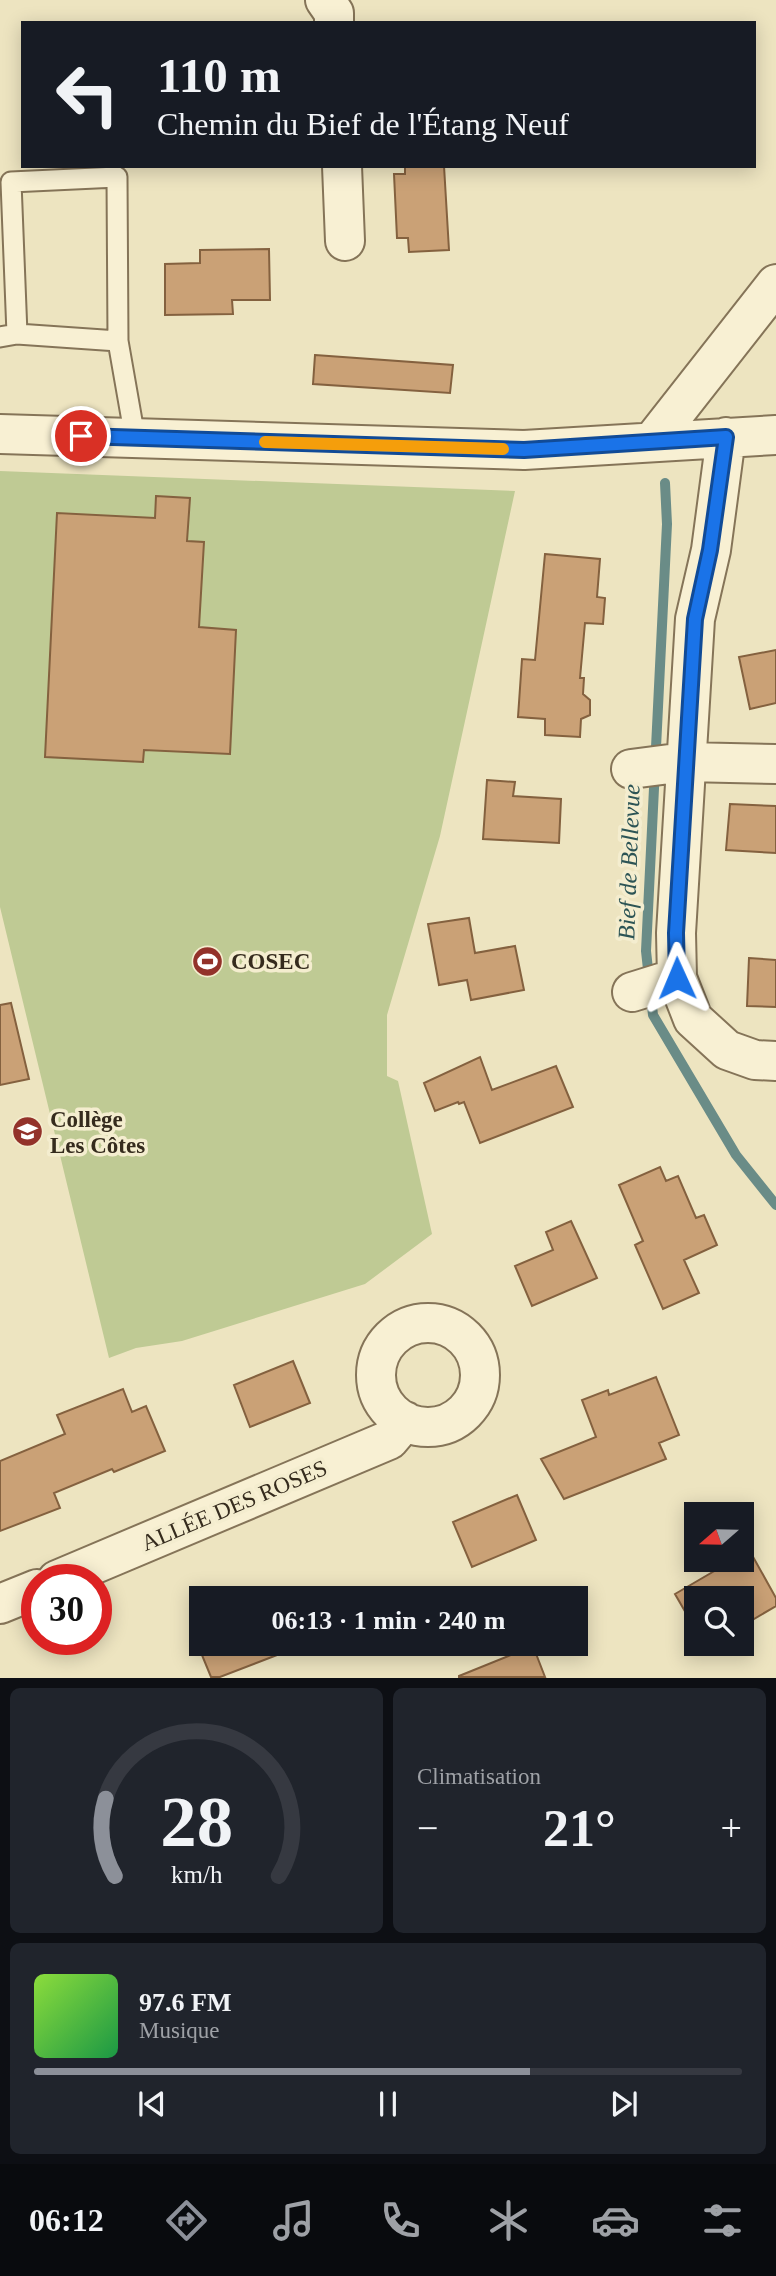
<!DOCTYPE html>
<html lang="fr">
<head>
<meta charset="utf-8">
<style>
  body { margin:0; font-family:"Times New Roman",serif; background:#20242c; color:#f1f3f6; height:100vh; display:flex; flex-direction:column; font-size:26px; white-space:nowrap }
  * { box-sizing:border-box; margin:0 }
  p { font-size:23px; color:#9ea1a6 }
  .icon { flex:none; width:38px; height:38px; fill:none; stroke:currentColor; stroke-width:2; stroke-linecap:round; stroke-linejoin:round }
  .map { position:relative; height:1678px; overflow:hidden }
  .panel { display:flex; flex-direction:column; gap:10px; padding:10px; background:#0d0f14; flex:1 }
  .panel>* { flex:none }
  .hud { position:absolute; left:21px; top:21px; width:735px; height:147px; border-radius:0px; box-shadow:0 4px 18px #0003; background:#171b24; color:#f1f3f6; overflow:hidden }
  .needle { width:46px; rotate:250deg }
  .buttons { position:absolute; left:684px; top:1502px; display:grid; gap:14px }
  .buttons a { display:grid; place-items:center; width:70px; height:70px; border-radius:0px; background:#171b24; box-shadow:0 4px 18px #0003; font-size:35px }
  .speed { position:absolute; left:21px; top:1564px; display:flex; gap:14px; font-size:35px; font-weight:700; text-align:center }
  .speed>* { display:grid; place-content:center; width:91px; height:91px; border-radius:50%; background:#171b24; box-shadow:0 4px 18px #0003; line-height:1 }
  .speed .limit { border:10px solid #d22; background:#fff; color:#111 }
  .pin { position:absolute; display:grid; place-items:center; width:60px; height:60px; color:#fff; margin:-30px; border:4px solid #fff; border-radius:50%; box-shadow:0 2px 7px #0007 }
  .me { position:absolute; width:77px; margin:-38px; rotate:359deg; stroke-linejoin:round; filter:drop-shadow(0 0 5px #0008) }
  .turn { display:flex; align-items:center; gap:24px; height:147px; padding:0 21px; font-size:32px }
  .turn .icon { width:91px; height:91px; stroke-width:2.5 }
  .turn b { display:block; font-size:49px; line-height:60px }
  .big { font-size:52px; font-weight:800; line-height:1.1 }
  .panel .tile { flex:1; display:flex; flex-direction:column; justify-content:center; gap:10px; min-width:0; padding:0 24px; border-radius:10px; background:#20242c }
  .panel .dial { align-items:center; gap:0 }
  .dial svg { height:182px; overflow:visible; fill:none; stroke:#363941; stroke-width:7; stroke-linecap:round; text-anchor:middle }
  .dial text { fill:#f1f3f6; stroke:none }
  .song { display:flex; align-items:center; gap:21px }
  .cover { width:84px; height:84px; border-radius:10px; background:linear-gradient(135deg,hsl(90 70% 55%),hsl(140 70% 35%)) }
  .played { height:7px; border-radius:4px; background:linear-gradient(90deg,#8c9099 70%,#363941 70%) }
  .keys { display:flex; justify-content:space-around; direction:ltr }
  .heat { display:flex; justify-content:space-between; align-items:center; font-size:38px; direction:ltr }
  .panel .tiles { flex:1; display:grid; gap:10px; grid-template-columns:1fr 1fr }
  .tile:last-child { grid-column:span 2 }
  .trip { position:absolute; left:189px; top:1586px; width:399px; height:70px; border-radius:0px; background:#171b24; box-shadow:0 4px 18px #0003; font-weight:800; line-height:70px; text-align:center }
  .tab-bar { display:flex; height:112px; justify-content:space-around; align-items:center; background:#090b0e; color:#9ea1a6 }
  .tab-bar .icon { width:49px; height:49px }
  .tab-bar .selected { color:#8c9099 }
  .tab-bar b { font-size:32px; color:#f1f3f6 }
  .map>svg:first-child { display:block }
  .green { fill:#bfca94 }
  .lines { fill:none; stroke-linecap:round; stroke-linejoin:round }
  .stream { stroke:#6a8c87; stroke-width:10 }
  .building { fill:#caa176; stroke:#84613f; stroke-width:2 }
  .service-casing { stroke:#857458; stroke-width:23 }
  .minor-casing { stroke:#857458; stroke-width:42 }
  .service { stroke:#f8f0d3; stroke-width:19 }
  .minor { stroke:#f8f0d3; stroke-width:38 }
  .route-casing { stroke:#114b97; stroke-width:18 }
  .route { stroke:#1a73e8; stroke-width:12 }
  .slow { stroke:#f59e0b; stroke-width:12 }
  .labels { text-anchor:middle; stroke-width:7; stroke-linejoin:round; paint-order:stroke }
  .poi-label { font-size:23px; font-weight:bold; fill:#352b1d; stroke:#f4edcf; text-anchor:start }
  .street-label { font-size:23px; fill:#352b1d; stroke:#f4edcf }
  .water-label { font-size:24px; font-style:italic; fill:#2c5455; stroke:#f4edcf }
</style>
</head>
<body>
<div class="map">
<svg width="776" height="1678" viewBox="0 0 776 1678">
  <rect width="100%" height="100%" fill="#ede4c0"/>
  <!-- green -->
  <path class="green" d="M0 471 515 491 440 836 387 1015V1076L398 1081 432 1234 365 1284 182 1341 136 1348 109 1358 0 907Z"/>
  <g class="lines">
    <!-- stream -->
    <path class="stream" d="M665 483 667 524 646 951 653 1015 736 1155 776 1205"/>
  </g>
  <!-- building -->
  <path class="building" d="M405 166H444L449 250 409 252 408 238H397L394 174H405Z
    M269 249 270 300H232L233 314 165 315V264L200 263V250Z
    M315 355 453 365 450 393 313 384Z
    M156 496 190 498 187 541 204 542 199 627 236 630 230 754 144 750 143 762 45 757 57 513 155 518Z
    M545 554 600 559 597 597 605 598 603 624 585 623 580 678H584L583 694 590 700V715L581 719 580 737 545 735V719L518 717 522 659 535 660Z
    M776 650V703L750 709 739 657Z
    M487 780 515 782 513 796 561 799 559 843 483 839Z
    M730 804 776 806V853L726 850Z
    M469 918 475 953 515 946 524 990 471 1000 467 980 439 985 428 924Z
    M749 958 776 960V1007L747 1006Z
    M11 1003 29 1079 0 1085V1005Z
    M480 1057 492 1090 556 1066 573 1107 480 1143 464 1102 459 1104 458 1102 435 1111 424 1083Z
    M660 1167 666 1181 678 1176 696 1218 704 1215 717 1245 684 1260 699 1293 663 1309 635 1245 643 1241 619 1185Z
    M571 1221 597 1278 532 1306 515 1266 553 1250 546 1232Z
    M293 1361 310 1403 250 1427 234 1385Z
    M656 1377 679 1435 659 1443 666 1459 564 1499 541 1459 596 1437 582 1400 608 1390 609 1395Z
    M123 1389 132 1412 146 1406 165 1451 114 1472 112 1469 54 1493 60 1508 0 1531V1461L65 1434 57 1415Z
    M517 1495 536 1540 472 1567 453 1522Z
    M742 1537 776 1598V1606L742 1626V1598H696V1626L694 1627 675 1594 735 1559H742Z
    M197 1643H303V1645L220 1677H211Z
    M533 1646 545 1677H459V1676Z"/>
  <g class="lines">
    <defs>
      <path id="service" d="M17 334 11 182 117 177 118 341 135 438
        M0 337 17 334 118 341"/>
      <path id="minor" d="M325 0 334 13V23
        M342 166 345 241
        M0 434 524 450 776 435
        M726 437 711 550 695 619 676 933 677 978 693 1019 727 1050 755 1060 776 1061
        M652 442 776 284
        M631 769 685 762 776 764
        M632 992 677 978
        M376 1375a52 52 0 1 1 104 0a52 52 0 1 1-104 0Z
        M57 1580 389 1440 405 1421
        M0 1604 37 1589"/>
    </defs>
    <!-- service casing -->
    <use href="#service" class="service-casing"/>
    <!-- minor casing -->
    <use href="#minor" class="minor-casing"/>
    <!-- service -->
    <use href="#service" class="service"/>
    <!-- minor -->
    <use href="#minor" class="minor"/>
  </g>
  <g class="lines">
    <defs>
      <path id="route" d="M81 436 524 450 726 437 710 550 695 619 676 933 677 978"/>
    </defs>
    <!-- route casing -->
    <use href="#route" class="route-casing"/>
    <!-- route -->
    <use href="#route" class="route"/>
    <!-- slow -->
    <path class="slow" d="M265 442 503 449"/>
  </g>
  <!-- icons -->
  <defs>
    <symbol id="stadium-disc" viewBox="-11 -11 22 22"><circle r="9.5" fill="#93322a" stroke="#f4edcf"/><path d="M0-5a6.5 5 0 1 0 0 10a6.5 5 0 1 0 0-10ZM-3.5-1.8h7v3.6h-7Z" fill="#fff"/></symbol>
    <symbol id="school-disc" viewBox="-11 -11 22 22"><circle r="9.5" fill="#93322a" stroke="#f4edcf"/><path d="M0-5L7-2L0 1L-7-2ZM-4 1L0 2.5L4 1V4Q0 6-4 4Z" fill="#fff"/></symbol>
  </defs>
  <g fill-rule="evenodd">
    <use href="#stadium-disc" x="190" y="944" width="35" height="35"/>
    <use href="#school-disc" x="10" y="1114" width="35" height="35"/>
  </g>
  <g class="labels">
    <!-- poi labels -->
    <g class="poi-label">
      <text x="231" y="969">COSEC</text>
      <text x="50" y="1127">Collège<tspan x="50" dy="26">Les Côtes</tspan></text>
    </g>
    <!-- street labels -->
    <g class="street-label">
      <text transform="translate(234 1505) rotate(-23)" y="8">ALLÉE DES ROSES</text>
    </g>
    <!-- water labels -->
    <g class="water-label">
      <text transform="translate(629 862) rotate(-88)" y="8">Bief de Bellevue</text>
    </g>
  </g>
</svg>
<div class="buttons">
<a><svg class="needle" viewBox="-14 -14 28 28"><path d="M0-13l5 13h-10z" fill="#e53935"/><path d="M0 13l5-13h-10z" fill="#9ea1a6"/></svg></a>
<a><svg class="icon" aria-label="search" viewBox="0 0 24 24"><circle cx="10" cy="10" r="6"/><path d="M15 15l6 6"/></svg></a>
</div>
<div class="speed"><div class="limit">30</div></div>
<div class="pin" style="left:81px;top:436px;background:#d93025"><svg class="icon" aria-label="arrive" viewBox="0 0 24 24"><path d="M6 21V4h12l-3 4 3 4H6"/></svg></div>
<svg class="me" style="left:677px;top:978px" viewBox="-20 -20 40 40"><path d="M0-17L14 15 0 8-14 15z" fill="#1a73e8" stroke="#fff" stroke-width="4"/></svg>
<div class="trip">06:13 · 1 min · 240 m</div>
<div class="hud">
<div class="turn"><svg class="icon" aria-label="left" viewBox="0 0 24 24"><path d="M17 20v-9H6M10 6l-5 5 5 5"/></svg><div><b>110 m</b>Chemin du Bief de l'Étang Neuf</div></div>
</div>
</div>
<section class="panel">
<div class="tiles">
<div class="tile dial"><svg viewBox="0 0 100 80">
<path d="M14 69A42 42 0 1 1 86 69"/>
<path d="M14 69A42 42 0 0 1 10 35" stroke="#8c9099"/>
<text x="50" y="56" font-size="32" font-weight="700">28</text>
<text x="50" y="72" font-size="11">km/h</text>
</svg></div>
<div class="tile"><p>Climatisation</p>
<div class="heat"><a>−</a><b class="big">21°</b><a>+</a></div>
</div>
<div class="tile">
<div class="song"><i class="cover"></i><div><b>97.6 FM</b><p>Musique</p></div></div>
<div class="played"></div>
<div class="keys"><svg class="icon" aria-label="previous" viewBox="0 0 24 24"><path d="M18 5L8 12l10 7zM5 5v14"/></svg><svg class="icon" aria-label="pause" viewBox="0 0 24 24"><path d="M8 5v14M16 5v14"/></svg><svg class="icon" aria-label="next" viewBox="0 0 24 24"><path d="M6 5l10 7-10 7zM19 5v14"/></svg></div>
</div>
</div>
</section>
<nav class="tab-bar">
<b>06:12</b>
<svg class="icon selected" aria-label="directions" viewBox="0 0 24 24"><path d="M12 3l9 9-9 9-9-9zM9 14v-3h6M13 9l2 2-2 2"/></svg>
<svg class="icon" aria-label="music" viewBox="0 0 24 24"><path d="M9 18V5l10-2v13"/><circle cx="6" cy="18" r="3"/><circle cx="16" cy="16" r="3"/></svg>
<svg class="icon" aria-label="phone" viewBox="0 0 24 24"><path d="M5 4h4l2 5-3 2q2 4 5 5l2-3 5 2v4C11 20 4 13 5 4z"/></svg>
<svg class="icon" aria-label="climate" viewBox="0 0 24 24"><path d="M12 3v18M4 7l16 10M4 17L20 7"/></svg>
<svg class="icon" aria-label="car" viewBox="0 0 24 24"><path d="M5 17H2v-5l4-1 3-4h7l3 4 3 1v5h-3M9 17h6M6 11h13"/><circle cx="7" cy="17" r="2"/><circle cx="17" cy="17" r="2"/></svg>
<svg class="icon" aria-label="filters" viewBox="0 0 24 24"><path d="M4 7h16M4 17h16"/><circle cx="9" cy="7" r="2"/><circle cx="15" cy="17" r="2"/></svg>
</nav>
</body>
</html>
